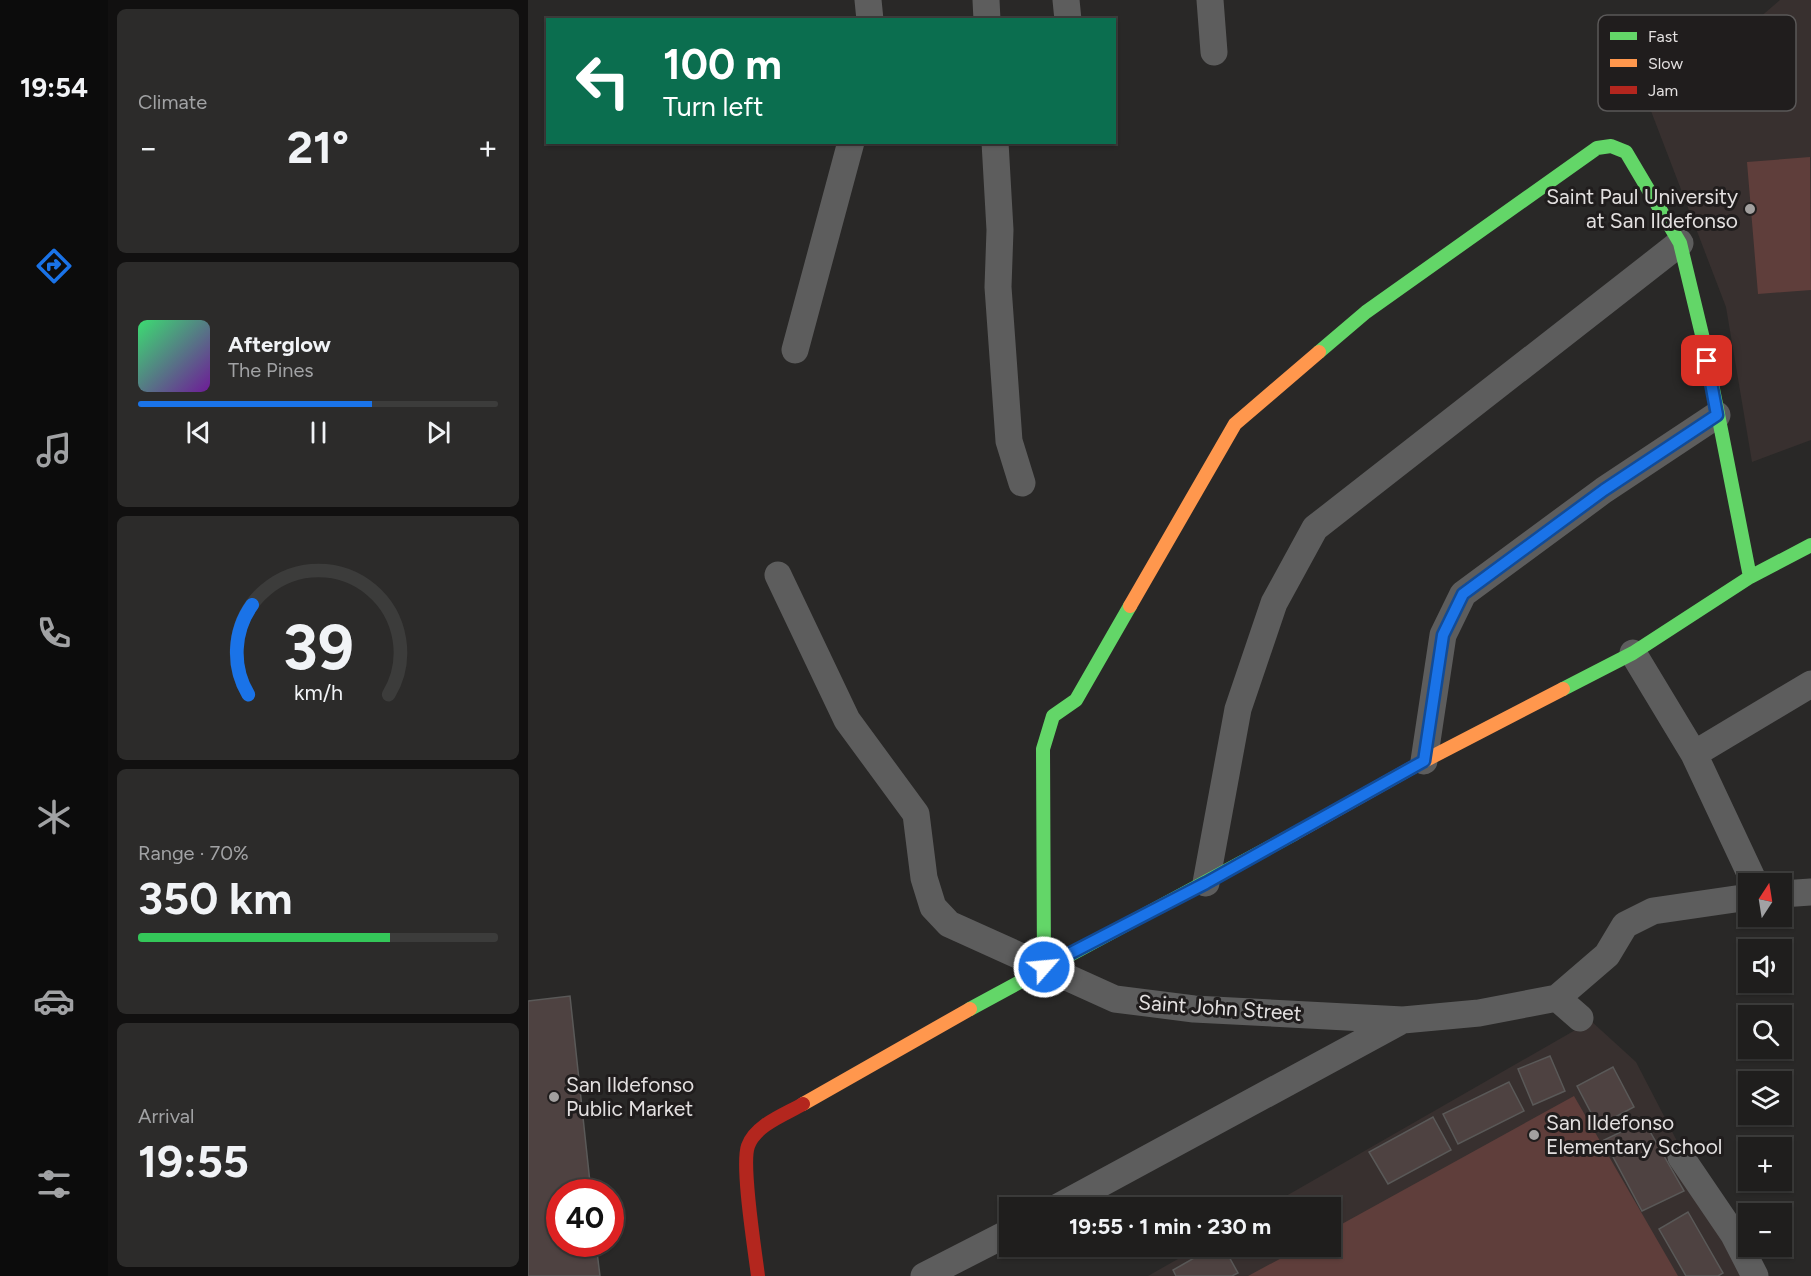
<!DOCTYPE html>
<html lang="en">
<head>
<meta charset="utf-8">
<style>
  body { margin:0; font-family:Figtree,sans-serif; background:#2c2b2a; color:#f1f3f6; height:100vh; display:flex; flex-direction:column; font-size:22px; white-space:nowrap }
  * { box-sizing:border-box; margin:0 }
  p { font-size:20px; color:#a1a2a4 }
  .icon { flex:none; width:33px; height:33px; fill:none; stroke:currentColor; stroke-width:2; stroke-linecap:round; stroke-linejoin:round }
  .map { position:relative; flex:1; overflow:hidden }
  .drawer { display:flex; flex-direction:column; gap:9px; padding:9px; background:#111010; width:420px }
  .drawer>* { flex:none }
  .top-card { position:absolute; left:18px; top:18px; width:570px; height:126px; border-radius:0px; box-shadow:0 2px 4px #0004,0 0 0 2px #3c3c3b; background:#0b6e4f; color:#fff; overflow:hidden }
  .needle { width:39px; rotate:12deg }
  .controls { position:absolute; left:1210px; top:873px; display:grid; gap:12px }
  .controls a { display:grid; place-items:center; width:54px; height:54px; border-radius:0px; background:#1f1e1d; box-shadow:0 2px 4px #0004,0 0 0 2px #3c3c3b; font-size:30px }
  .speed { position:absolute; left:18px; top:1179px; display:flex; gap:12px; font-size:30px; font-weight:700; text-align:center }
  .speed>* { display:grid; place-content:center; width:78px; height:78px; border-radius:50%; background:#1f1e1d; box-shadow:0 2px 4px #0004,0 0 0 2px #3c3c3b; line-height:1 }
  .speed .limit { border:9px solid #d22; background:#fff; color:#111 }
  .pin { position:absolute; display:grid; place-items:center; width:51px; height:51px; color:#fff; margin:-26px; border-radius:12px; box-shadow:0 3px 9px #0006 }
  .me { position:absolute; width:66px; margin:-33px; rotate:63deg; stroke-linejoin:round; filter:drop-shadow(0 0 4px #0008) }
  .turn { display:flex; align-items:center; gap:21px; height:126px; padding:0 18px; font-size:27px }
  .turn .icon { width:78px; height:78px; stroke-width:2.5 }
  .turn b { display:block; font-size:42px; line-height:51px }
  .big { font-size:45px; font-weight:700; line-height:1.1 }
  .drawer .tile { flex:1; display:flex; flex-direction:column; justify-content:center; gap:9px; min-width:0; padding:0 21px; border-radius:9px; background:#2c2b2a }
  .drawer .dial { align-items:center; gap:0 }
  .dial svg { height:156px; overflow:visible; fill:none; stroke:#3c3c3b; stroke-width:7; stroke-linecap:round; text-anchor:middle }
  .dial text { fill:#f1f3f6; stroke:none }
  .song { display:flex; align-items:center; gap:18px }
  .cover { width:72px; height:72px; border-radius:9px; background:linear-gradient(135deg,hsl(140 70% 55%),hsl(280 70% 35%)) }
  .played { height:6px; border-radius:3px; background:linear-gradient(90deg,#1a73e8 65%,#3c3c3b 65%) }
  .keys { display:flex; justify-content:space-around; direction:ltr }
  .heat { display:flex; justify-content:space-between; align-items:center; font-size:33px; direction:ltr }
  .charge { height:9px; border-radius:4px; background:linear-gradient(90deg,#34c759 70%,#3c3c3b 0) }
  .trip { position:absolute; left:471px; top:1197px; width:342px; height:60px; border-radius:0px; background:#1f1e1d; box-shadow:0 2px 4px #0004,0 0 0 2px #3c3c3b; font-weight:700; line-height:60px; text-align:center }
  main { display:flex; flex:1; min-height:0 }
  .tab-bar { display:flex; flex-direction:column; width:108px; justify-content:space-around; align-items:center; background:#0c0c0c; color:#a1a2a4 }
  .tab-bar .icon { width:42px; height:42px }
  .tab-bar .active { color:#1a73e8 }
  .tab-bar b { font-size:27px; color:#f1f3f6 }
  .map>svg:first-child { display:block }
  .built { fill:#38302f }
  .green { fill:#5f3e3b }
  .building { fill:#4e4241; stroke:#5a5958; stroke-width:1.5 }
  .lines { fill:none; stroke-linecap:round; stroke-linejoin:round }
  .street { stroke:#5d5d5d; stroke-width:27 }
  .fast { stroke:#63d668; stroke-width:14 }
  .slow { stroke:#ff974d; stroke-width:14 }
  .jam { stroke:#b3261e; stroke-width:14 }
  .route-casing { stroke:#114b97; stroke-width:15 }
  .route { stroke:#1a73e8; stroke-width:10 }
  .poi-dot { fill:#a2a09f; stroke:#201d1d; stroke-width:2 }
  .labels { text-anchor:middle; stroke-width:6; stroke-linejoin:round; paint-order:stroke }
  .poi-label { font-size:21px; fill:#e3e0e0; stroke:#201d1d; text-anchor:start }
  .street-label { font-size:21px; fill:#e3e0e0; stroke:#201d1d }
  .key { fill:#201d1d; stroke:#5a5858; stroke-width:1.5 }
  .key-label { font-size:16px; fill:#e3e0e0 }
</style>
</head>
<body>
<main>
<nav class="tab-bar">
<b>19:54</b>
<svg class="icon active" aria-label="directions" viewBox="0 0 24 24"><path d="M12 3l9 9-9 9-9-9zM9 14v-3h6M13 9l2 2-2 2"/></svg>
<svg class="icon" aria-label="music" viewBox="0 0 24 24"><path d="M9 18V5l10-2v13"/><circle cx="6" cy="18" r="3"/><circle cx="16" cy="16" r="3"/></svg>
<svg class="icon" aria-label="phone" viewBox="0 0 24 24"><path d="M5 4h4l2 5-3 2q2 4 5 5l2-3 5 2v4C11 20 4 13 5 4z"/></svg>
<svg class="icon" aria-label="climate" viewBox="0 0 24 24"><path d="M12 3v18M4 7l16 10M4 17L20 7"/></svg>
<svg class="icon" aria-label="car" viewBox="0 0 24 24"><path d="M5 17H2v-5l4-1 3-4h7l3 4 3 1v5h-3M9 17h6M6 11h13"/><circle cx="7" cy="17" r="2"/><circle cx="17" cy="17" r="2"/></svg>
<svg class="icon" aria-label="filters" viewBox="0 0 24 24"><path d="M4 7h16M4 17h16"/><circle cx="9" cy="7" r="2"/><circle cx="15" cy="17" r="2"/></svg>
</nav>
<section class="drawer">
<div class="tile"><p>Climate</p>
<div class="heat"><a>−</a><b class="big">21°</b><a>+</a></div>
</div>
<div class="tile">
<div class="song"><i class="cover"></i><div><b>Afterglow</b><p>The Pines</p></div></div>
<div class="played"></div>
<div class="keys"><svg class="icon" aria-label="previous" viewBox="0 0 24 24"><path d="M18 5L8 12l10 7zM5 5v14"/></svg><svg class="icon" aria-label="pause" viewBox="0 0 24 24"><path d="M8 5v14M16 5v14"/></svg><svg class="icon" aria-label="next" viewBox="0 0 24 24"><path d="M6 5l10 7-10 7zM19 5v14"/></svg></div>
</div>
<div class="tile dial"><svg viewBox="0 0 100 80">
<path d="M14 69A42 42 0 1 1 86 69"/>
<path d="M14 69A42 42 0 0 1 16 23" stroke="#1a73e8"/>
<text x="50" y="56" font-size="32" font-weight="700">39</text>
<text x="50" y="72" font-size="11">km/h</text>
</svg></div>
<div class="tile"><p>Range · 70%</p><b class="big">350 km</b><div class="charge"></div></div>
<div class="tile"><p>Arrival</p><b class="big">19:55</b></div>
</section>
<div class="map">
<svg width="1283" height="1276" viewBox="0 0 1283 1276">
  <rect width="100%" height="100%" fill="#292827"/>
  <!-- built -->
  <path class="built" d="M1252 0H1283V440L1224 462 1198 307 1123 111Z
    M1063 1021 1108 1062 1219 1276H620L671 1247 802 1246V1208L739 1207Z"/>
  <!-- green -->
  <path class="green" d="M1282 157 1283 290 1230 294 1219 162Z
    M1046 1096 1150 1276H720L774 1247 802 1246 803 1230Z"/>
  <!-- building -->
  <path class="building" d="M42 996 63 1192H32V1244H68L72 1276H0V1001Z
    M1022 1056 1037 1091 1005 1105 990 1069Z
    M1085 1067 1106 1107 1070 1126 1049 1086Z
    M981 1082 996 1111 930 1144 915 1114Z
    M905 1117 923 1150 860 1184 841 1152Z
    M1116 1121 1156 1191 1114 1211 1076 1140Z
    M1160 1212 1195 1273 1190 1276H1158L1131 1229Z
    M687 1246H695L710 1273 704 1276H648L645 1270Z"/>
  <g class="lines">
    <!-- street -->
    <path class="street" d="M340 0 342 20
      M458 0 459 20
      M538 0 540 20
      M682 0 686 52
      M467 142 472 230 470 287 481 441 494 483
      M267 350 323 142
      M250 575 319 720 388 814 396 878 405 907 421 924 587 999 666 1009 875 1020
      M1105 653 1166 754 1227 884
      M1166 754 1283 684
      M896 761 915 635 935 594 1076 490 1189 415
      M678 883 710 709 746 603 787 528 1152 243
      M1254 894 1283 892
      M1029 998 1052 1018
      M1153 1157 1206 1235 1227 1276
      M528 1208 875 1020 951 1013 1029 998 1079 955 1097 925 1125 911 1221 897
      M396 1276 482 1232"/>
    <!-- fast -->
    <path class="fast" d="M791 352 838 312 1069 148 1083 146 1098 152 1152 243 1176 343 1222 577
      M1035 689 1105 653 1222 577 1283 545
      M516 967 515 749 525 716 548 700 602 606
      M442 1009 766 834"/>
    <!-- slow -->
    <path class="slow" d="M602 606 707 424 791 352
      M766 834 896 761 1035 689
      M275 1104 442 1009"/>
    <!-- jam -->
    <path class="jam" d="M230 1276C227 1251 213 1165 220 1146 227 1125 258 1114 275 1104"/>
  </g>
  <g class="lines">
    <defs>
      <path id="route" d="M516 967 678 883 896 761 915 635 935 594 1076 490 1189 415 1179 361"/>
    </defs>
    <!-- route casing -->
    <use href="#route" class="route-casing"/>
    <!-- route -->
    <use href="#route" class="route"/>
  </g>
  <!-- markers -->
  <g class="poi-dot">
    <circle cx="1222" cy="209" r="6"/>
    <circle cx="26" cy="1097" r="6"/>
    <circle cx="1006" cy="1135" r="6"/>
  </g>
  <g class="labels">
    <!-- poi labels -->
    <g class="poi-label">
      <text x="1210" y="204" text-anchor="end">Saint Paul University<tspan x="1210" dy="24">at San Ildefonso</tspan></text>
      <text x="38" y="1092">San Ildefonso<tspan x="38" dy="24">Public Market</tspan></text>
      <text x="1018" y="1130">San Ildefonso<tspan x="1018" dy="24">Elementary School</tspan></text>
    </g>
    <!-- street labels -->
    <g class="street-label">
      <text transform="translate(692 1008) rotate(4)" y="7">Saint John Street</text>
    </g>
  </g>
  <!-- legend -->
  <rect x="1070" y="15" width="198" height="96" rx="9" class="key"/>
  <rect x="1082" y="32" width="27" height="8" fill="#63d668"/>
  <rect x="1082" y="59" width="27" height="8" fill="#ff974d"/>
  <rect x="1082" y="86" width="27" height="8" fill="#b3261e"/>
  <g class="key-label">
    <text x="1120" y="42">Fast</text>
    <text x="1120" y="69">Slow</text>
    <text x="1120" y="96">Jam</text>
  </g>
</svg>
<div class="controls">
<a><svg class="needle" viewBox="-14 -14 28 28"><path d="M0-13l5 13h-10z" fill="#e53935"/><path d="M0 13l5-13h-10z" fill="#a1a2a4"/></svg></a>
<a><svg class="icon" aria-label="sound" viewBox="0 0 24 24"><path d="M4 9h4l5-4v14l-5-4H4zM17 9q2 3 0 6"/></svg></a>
<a><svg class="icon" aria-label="search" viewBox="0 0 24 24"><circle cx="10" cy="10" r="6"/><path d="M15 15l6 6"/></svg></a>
<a><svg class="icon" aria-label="layers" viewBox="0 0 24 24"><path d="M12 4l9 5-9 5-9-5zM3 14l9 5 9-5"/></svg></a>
<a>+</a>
<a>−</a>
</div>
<div class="speed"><div class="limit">40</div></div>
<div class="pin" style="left:1179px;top:361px;background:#d93025"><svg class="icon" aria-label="arrive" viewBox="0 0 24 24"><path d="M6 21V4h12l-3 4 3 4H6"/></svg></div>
<svg class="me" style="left:516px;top:967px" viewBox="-20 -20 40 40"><circle r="17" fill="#1a73e8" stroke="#fff" stroke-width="3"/><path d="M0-11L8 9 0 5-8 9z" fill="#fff"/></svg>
<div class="trip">19:55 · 1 min · 230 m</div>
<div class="top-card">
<div class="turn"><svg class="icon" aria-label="left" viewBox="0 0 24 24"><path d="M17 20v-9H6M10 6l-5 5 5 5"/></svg><div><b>100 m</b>Turn left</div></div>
</div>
</div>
</main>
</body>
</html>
